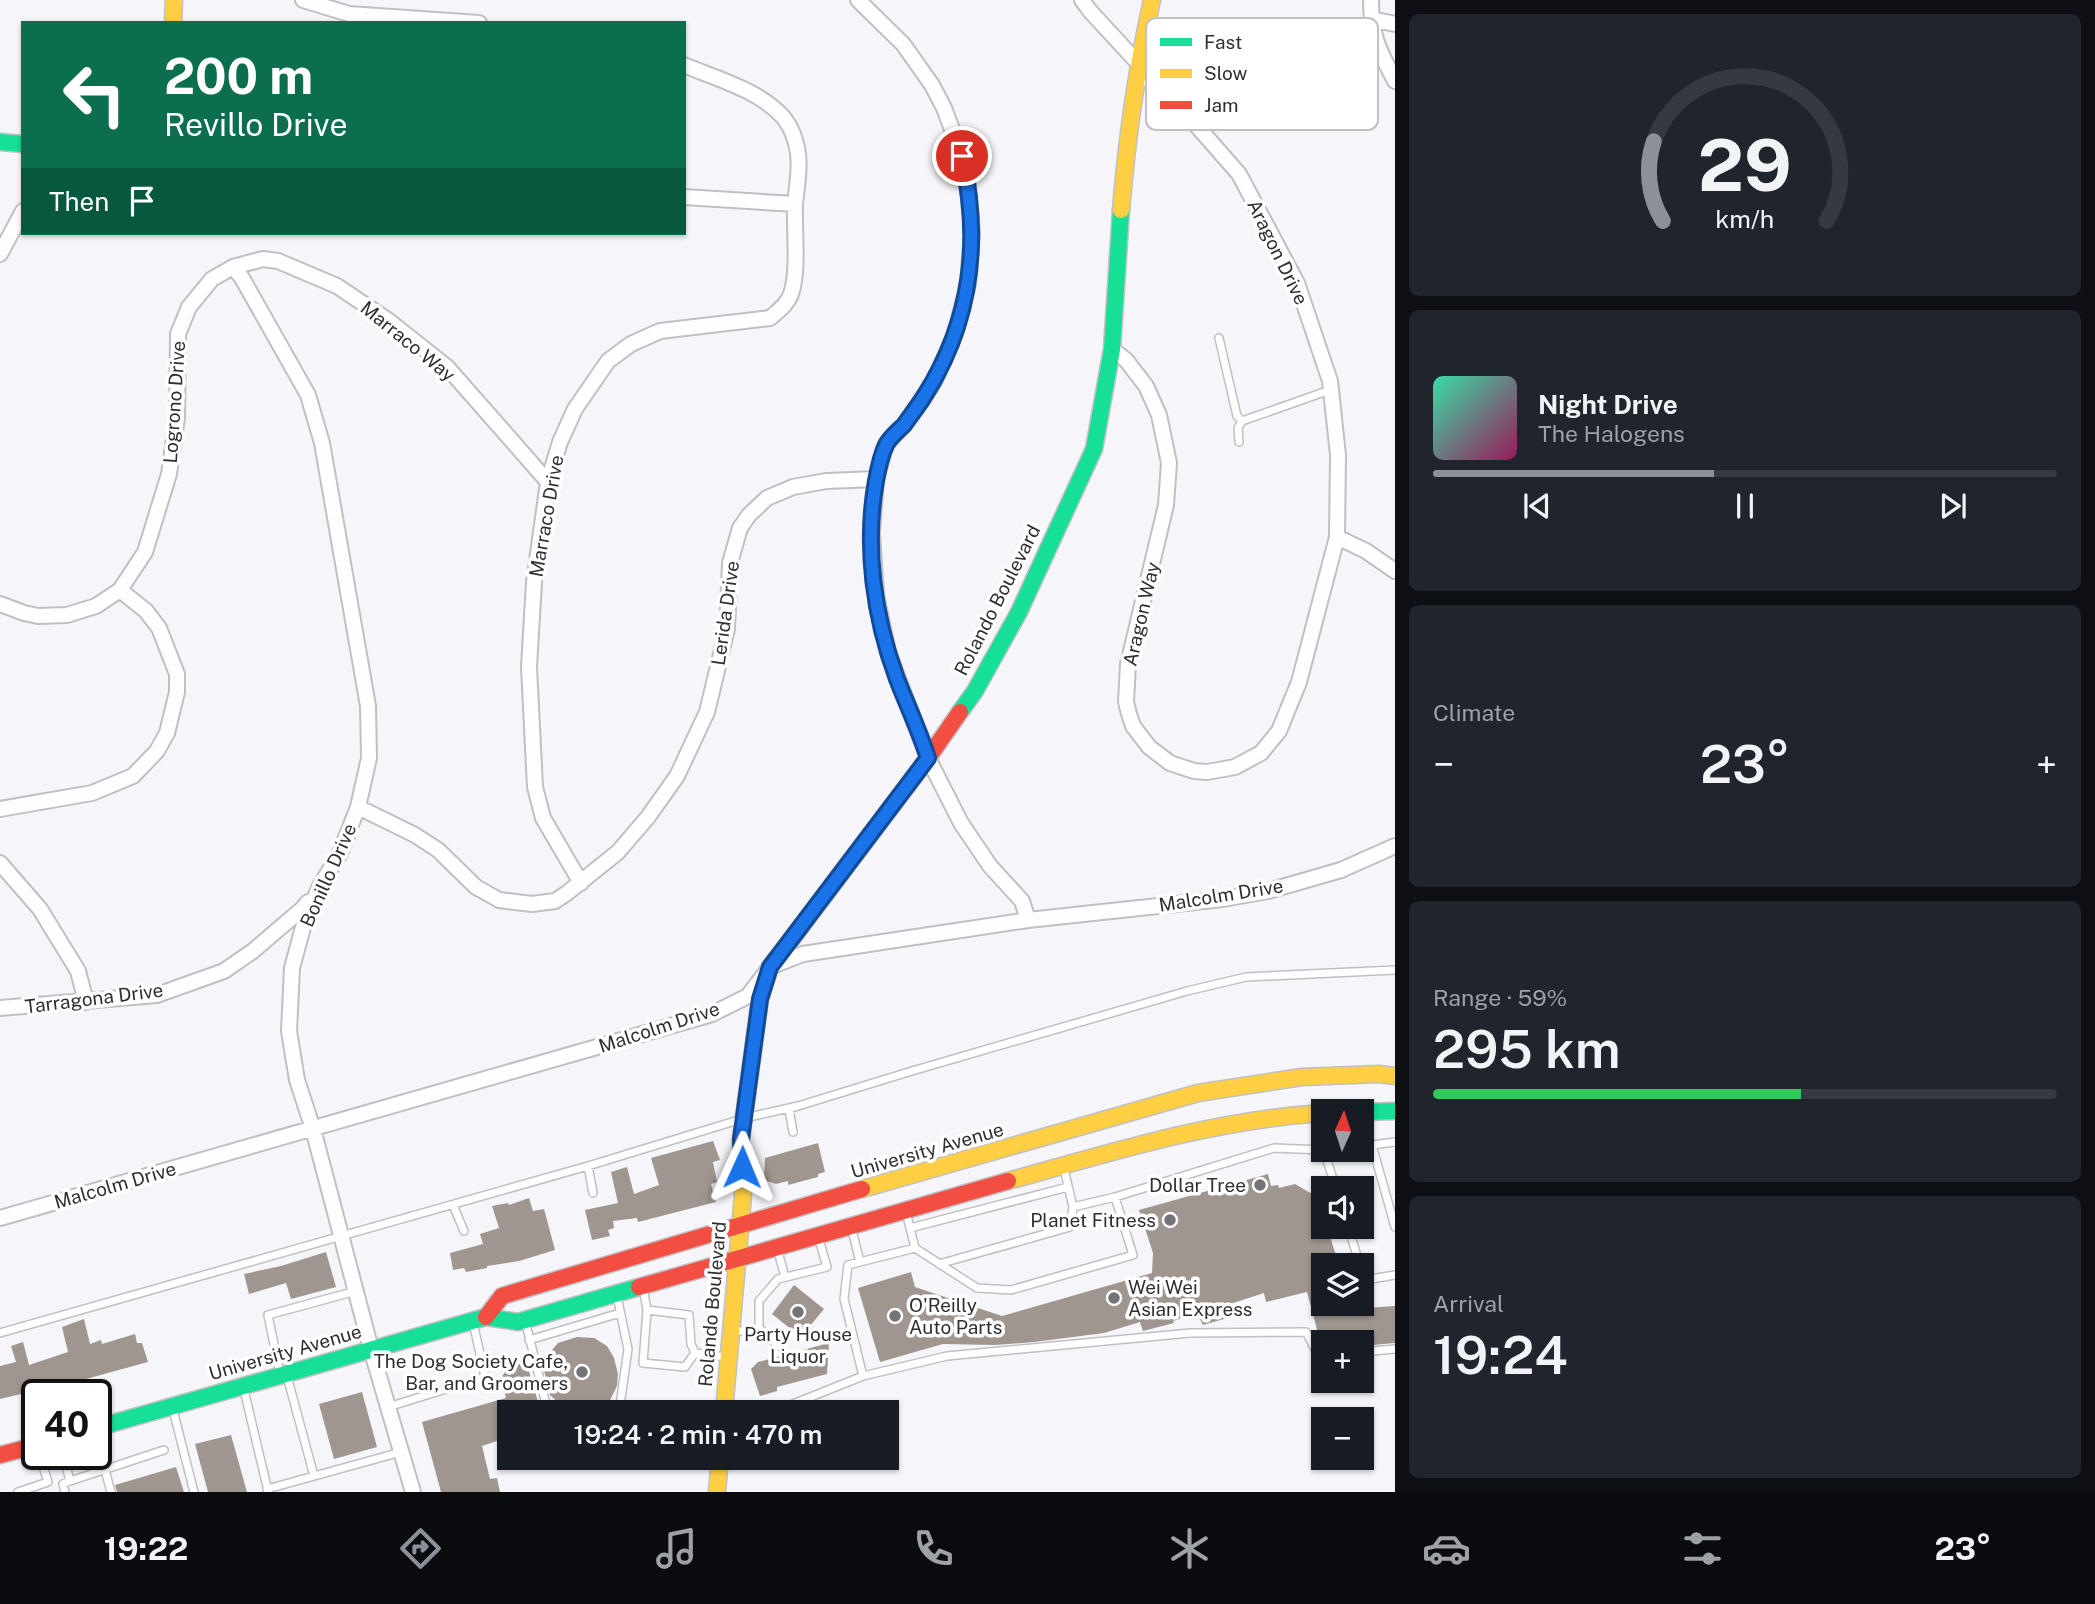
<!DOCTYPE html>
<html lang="en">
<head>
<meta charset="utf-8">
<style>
  body { margin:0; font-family:"Public Sans",sans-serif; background:#20242c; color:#f1f3f6; height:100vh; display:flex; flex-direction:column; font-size:26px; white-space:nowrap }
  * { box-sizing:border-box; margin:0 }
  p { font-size:23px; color:#9ea1a6 }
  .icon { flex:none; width:38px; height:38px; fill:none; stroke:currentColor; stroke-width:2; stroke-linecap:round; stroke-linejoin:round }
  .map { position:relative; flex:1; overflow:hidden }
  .sheet { display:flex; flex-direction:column; gap:14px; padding:14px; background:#0d0f14; width:700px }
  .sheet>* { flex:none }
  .hud { position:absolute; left:21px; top:21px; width:665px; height:214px; border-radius:0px; box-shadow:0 2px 5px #0004; background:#0b6e4f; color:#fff; overflow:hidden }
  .needle { width:46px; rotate:3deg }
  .tools { position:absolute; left:1311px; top:1099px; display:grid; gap:14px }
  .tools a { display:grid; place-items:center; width:63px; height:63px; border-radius:0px; background:#171b24; box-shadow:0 2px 5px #0004; font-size:35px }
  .speed { position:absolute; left:21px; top:1379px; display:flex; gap:14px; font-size:35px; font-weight:700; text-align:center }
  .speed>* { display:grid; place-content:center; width:91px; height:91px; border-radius:50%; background:#171b24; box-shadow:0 2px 5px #0004; line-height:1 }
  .speed .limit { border:4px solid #111; border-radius:10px; background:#fff; color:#111 }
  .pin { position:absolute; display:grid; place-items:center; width:60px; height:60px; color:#fff; margin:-30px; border:4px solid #fff; border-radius:50%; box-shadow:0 2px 7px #0007 }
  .me { position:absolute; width:77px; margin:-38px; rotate:1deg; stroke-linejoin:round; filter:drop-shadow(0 0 5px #0008) }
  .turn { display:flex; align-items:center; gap:24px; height:147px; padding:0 28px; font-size:32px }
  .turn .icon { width:91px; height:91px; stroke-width:2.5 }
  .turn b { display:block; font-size:49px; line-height:60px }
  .then { display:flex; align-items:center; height:66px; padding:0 28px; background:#0003; gap:14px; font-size:26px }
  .big { font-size:52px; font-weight:600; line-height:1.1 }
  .sheet .tile { flex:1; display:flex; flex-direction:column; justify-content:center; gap:10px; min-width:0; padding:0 24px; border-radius:10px; background:#20242c }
  .sheet .dial { align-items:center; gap:0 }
  .dial svg { height:182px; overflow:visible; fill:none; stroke:#363941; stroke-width:7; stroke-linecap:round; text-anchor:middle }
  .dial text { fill:#f1f3f6; stroke:none }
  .song { display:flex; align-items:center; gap:21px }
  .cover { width:84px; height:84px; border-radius:10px; background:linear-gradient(135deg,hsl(160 70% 55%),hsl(330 70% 35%)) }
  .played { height:7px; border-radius:4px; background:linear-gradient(90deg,#8c9099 45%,#363941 45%) }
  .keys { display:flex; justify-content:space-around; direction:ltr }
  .heat { display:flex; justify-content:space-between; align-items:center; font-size:38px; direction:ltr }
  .charge { height:10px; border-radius:5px; background:linear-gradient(90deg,#34c759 59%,#363941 0) }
  .trip { position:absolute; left:497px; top:1400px; width:402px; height:70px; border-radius:0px; background:#171b24; box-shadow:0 2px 5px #0004; font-weight:600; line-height:70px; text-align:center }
  .dock { display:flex; height:112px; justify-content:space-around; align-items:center; background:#090b0e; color:#9ea1a6 }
  .dock .icon { width:49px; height:49px }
  .dock .active { color:#8c9099 }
  .dock b { font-size:32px; color:#f1f3f6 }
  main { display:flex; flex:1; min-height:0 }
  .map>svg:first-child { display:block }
  .building { fill:#9f968f }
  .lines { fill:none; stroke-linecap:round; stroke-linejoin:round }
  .lane-casing { stroke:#c0c0c4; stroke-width:10 }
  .street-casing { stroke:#c0c0c4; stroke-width:18 }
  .fast-casing { stroke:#c0c0c4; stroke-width:19 }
  .slow-casing { stroke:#c0c0c4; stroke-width:19 }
  .jam-casing { stroke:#c0c0c4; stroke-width:19 }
  .lane { stroke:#fefefe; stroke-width:7 }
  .street { stroke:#fefefe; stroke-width:14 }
  .fast { stroke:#16e098; stroke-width:16 }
  .slow { stroke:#ffcf43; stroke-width:16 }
  .jam { stroke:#f24e42; stroke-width:16 }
  .route-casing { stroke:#114b97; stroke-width:18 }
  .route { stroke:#1a73e8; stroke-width:12 }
  .poi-dot { fill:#747478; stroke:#fff; stroke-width:2.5 }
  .labels { text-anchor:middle; stroke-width:7; stroke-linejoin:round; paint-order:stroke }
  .street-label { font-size:19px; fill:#2f2f32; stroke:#fff }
  .poi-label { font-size:19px; fill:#2f2f32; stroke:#fff; text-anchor:end }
  .key { fill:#fff; stroke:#c1c1c2; stroke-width:2 }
  .key-label { font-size:19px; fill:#2f2f32 }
</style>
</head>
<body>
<main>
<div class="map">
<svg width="1395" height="1492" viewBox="0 0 1395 1492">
  <rect width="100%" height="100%" fill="#f5f5fa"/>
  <!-- building -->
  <path class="building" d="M713 1141 720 1160 713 1162 717 1182 711 1184 716 1202 638 1222 637 1218 613 1221 614 1228 608 1230 610 1236 592 1240 585 1210 618 1203 611 1172 627 1167 634 1194 659 1185 651 1158Z
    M818 1143 825 1172 818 1174V1177L788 1185V1181L776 1184 764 1180 765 1158Z
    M1268 1174 1271 1186 1278 1185 1279 1188 1295 1184 1319 1198 1323 1212V1227H1327L1339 1265H1323V1304H1350L1351 1309 1395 1306V1343L1362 1346V1342H1325L1319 1337 1307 1292 1266 1302 1264 1293 1227 1305 1231 1317 1203 1325 1197 1313 1173 1321 1174 1323 1143 1331 1140 1322 1104 1333 1034 1342 995 1345 943 1344 880 1362 858 1288 911 1272 915 1287 1002 1316 1152 1273 1153 1253 1139 1210Z
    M529 1198 533 1211 544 1209 555 1250 519 1261 487 1266V1268L466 1272 464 1268 453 1270 450 1253 483 1244 480 1234 499 1228 492 1206 508 1203 509 1205Z
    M326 1252 336 1287 291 1299 286 1283 249 1294 244 1274 281 1266Z
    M794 1285 824 1309 801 1337 772 1314Z
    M84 1319 90 1344 101 1340 102 1344 135 1334 137 1343H142L148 1362 42 1391 22 1395 21 1394 0 1399V1366L16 1362 11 1346 23 1342 29 1365 68 1352 62 1327Z
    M577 1337 594 1338 607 1346 614 1358 618 1374 617 1386 610 1400 588 1411 563 1407 550 1395 543 1366 547 1356 558 1343Z
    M829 1343 827 1374 777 1387V1391L760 1396 751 1369 758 1362Z
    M515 1364H522L528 1368 541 1412H505L509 1427V1437L482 1446 490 1479 497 1478 500 1492H441L422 1422 506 1398 501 1378 505 1372Z
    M362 1392 377 1447 334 1459 319 1404Z
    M231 1435 247 1492H208L195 1444Z
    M176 1467 184 1492H117L115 1485Z"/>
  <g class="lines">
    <defs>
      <path id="lane" d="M1219 338 1237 416 1242 421 1330 390
        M1239 442 1238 428 1242 421
        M789 1109 793 1132
        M1315 1115 1323 1148
        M1372 1145 1395 1142
        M1362 1146 1372 1145 1395 1227
        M1332 1150 1324 1151 1336 1188
        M588 1166 593 1193
        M453 1205 464 1231
        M1073 1207 1115 1197 1274 1148 1323 1150
        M851 1226 860 1262
        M1348 1227 1360 1265
        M910 1228 1068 1187
        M777 1248 785 1277
        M915 1248 977 1288 1011 1290 1133 1255 1115 1197
        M939 1264 1070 1227 1073 1207 1064 1169
        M1362 1269 1365 1280 1395 1275
        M643 1287 647 1310 643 1363 685 1367 695 1353 726 1357
        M617 1296 628 1349 619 1412
        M647 1310 689 1315 691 1344 695 1353
        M526 1324 548 1412
        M759 1328 778 1346
        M734 1332 759 1328V1301L778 1279 827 1267 818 1236
        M0 1333 588 1166 745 1118 798 1106 912 1071 1187 991 1246 977 1395 970
        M529 1340 620 1313
        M1362 1352 1395 1349
        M280 1374 268 1315 356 1291
        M287 1376 314 1476
        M863 1376 844 1299 848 1265 915 1248 906 1212
        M244 1390 268 1491
        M388 1407 485 1377 473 1322
        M173 1410 194 1492
        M773 1412 863 1376 947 1356 1190 1333 1306 1332 1318 1355H1323
        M63 1454 70 1481 164 1450
        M559 1458 560 1462 576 1458
        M105 1470 111 1492
        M267 1489 401 1452
        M18 1492 48 1482 39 1454
        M65 1492 63 1484 70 1481"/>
      <path id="street" d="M303 0 349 14 479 23
        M858 0 903 44 932 85 944 108 962 156 967 180 972 232 968 284 955 334 934 382 904 425 886 444 876 479 872 533 876 595 888 652 928 758 961 823 990 866 1022 901 1028 920
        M1082 0 1090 11 1138 63 1153 86 1197 126 1239 174 1297 283 1330 381 1338 455 1337 537 1299 682 1279 731 1261 753 1235 767 1207 772 1194 771 1170 763 1149 747 1133 726 1129 714 1126 702 1128 664 1166 505 1169 463 1159 415 1146 386 1126 360 1112 349
        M1371 0C1371 37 1379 50 1395 81
        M1371 19 1395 24
        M684 197 795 204
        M0 254 23 211
        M233 267 242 278 308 395 322 443 368 706 369 758 358 807 340 853 320 886 305 920 292 968 289 1031 297 1080 313 1129 371 1349 413 1492
        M1337 537 1366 551 1395 571
        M0 604 24 613 38 616 67 615 96 606 120 590 145 552 169 474 177 418 178 334 189 307 212 279 233 267 263 259 278 261 337 286 389 321 447 367 548 482
        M358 807 415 835 438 850 476 887 499 900 532 904 555 901 567 893 618 852 648 817 677 776 707 712 727 629 730 563 740 528 749 515 767 498 793 487 826 481 876 479
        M0 809 92 793 133 776 157 751 167 733 177 692V674L159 628 146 611 120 590
        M0 863 40 909 78 971 86 1002
        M581 883 543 818 535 787 529 667 534 582 548 482 560 442 575 409 608 361 631 344 660 331 770 318C778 311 787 305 791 294 799 271 794 230 795 204 797 183 802 161 795 140 793 133 788 123 783 117 759 90 717 79 684 65
        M0 1008 157 995 224 971 253 951 302 909 308 902
        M0 1218 712 1014 748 996 770 967 803 954 1028 920 1223 899 1268 891 1341 870 1395 846"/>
      <path id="fast" d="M0 142 23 144
        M960 712 975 691 1019 612 1094 449 1112 349 1121 210
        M1362 1112 1395 1111
        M96 1428 486 1317 518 1322 639 1287"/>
      <path id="slow" d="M173 23 174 0
        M1121 210C1127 138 1136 71 1152 0
        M1008 1181C1113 1152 1213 1120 1323 1113
        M862 1189 1198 1093 1302 1077 1379 1074 1395 1076
        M724 1412 743 1195 741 1139 760 999 770 967 784 949
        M717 1492 720 1458"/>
      <path id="jam" d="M784 949 928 758 960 712
        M639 1287 1008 1181
        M486 1317 502 1296 862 1189
        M0 1455 37 1445"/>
    </defs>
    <!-- lane casing -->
    <use href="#lane" class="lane-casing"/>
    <!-- street casing -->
    <use href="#street" class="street-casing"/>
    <!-- fast casing -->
    <use href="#fast" class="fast-casing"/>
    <!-- slow casing -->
    <use href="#slow" class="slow-casing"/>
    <!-- jam casing -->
    <use href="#jam" class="jam-casing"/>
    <!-- lane -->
    <use href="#lane" class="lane"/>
    <!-- street -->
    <use href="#street" class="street"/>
    <!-- fast -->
    <use href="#fast" class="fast"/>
    <!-- slow -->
    <use href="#slow" class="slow"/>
    <!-- jam -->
    <use href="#jam" class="jam"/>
  </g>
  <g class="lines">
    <defs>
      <path id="route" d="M742 1167 741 1139 760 999 770 967 928 758C919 730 907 705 897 679 874 617 864 546 876 481 878 470 881 455 886 445 890 437 898 431 904 425 911 415 919 405 925 395 972 320 981 241 962 156"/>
    </defs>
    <!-- route casing -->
    <use href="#route" class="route-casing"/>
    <!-- route -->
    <use href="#route" class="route"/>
  </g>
  <!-- markers -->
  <g class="poi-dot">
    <circle cx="1260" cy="1185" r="7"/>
    <circle cx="1170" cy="1220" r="7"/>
    <circle cx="1114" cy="1298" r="7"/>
    <circle cx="798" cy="1312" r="7"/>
    <circle cx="895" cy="1316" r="7"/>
    <circle cx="582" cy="1372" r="7"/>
  </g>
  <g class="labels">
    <!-- street labels -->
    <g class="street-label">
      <text transform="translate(1278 252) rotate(64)" y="7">Aragon Drive</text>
      <text transform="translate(408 341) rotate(39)" y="7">Marraco Way</text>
      <text transform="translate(174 402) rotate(-86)" y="7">Logrono Drive</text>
      <text transform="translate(546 516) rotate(-80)" y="7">Marraco Drive</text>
      <text transform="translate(997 600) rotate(-63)" y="7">Rolando Boulevard</text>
      <text transform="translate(725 613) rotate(-82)" y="7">Lerida Drive</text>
      <text transform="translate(1141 614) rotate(-77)" y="7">Aragon Way</text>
      <text transform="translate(328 875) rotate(-66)" y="7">Bonillo Drive</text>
      <text transform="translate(1221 895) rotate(-9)" y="7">Malcolm Drive</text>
      <text transform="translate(94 998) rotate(-7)" y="7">Tarragona Drive</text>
      <text transform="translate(659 1027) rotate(-18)" y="7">Malcolm Drive</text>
      <text transform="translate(927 1150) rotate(-16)" y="7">University Avenue</text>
      <text transform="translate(115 1185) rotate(-16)" y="7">Malcolm Drive</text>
      <text transform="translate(712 1304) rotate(-85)" y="7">Rolando Boulevard</text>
      <text transform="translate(285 1352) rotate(-16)" y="7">University Avenue</text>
    </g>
    <!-- poi labels -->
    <g class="poi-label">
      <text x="1246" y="1192">Dollar Tree</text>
      <text x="1156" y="1227">Planet Fitness</text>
      <text x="1128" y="1294" text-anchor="start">Wei Wei<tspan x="1128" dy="22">Asian Express</tspan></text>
      <text x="909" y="1312" text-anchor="start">O'Reilly<tspan x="909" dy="22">Auto Parts</tspan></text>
      <text x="798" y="1341" text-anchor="middle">Party House<tspan x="798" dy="22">Liquor</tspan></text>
      <text x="568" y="1368">The Dog Society Cafe,<tspan x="568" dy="22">Bar, and Groomers</tspan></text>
    </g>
  </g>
  <!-- legend -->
  <rect x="1146" y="18" width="232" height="112" rx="10" class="key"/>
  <rect x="1160" y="38" width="32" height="8" fill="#16e098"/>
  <rect x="1160" y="69" width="32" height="9" fill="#ffcf43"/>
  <rect x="1160" y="101" width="32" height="8" fill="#f24e42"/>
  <g class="key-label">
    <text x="1204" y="49">Fast</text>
    <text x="1204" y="80">Slow</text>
    <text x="1204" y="112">Jam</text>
  </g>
</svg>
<div class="tools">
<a><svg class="needle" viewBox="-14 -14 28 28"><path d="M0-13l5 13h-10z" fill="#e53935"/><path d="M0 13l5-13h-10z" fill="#9ea1a6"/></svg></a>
<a><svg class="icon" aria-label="sound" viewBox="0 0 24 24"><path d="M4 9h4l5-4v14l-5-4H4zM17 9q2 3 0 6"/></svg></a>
<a><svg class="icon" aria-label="layers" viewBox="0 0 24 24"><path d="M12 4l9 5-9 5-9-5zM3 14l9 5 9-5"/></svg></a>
<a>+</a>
<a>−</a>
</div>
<div class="speed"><div class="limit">40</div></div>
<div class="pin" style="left:962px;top:156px;background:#d93025"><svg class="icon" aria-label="arrive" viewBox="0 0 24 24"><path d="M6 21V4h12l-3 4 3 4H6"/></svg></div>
<svg class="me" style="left:742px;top:1167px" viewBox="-20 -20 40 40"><path d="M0-17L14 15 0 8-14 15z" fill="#1a73e8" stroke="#fff" stroke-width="4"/></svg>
<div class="trip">19:24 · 2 min · 470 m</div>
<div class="hud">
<div class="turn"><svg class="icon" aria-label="left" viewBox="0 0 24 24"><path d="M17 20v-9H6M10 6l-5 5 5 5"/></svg><div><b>200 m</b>Revillo Drive</div></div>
<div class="then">Then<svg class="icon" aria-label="arrive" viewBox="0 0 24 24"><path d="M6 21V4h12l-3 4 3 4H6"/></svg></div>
</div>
</div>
<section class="sheet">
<div class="tile dial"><svg viewBox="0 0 100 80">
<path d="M14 69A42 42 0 1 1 86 69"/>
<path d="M14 69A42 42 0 0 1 10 34" stroke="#8c9099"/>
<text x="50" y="56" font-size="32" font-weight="700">29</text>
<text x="50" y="72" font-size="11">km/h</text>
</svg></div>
<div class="tile">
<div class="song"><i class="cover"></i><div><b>Night Drive</b><p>The Halogens</p></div></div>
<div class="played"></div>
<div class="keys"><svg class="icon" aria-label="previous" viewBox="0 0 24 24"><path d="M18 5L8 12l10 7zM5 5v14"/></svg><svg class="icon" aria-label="pause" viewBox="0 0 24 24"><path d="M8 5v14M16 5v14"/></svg><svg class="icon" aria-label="next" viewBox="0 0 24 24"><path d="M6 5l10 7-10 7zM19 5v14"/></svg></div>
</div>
<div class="tile"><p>Climate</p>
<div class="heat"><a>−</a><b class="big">23°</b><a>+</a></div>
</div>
<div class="tile"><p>Range · 59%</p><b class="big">295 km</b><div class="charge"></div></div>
<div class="tile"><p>Arrival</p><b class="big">19:24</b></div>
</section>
</main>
<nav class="dock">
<b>19:22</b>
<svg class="icon active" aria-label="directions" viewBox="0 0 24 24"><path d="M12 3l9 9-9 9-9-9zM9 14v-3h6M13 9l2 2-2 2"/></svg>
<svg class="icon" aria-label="music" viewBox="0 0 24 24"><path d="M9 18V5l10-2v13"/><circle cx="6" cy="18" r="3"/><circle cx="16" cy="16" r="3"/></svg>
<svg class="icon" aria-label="phone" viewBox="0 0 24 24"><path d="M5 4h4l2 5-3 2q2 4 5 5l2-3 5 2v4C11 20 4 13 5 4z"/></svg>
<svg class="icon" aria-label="climate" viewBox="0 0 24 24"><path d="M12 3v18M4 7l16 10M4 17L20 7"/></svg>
<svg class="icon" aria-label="car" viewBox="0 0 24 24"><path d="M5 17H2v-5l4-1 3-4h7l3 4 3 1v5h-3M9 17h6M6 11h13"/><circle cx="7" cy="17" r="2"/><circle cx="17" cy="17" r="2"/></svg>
<svg class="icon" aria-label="filters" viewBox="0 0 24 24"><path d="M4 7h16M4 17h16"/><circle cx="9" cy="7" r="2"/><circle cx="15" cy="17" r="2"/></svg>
<b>23°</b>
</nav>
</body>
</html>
